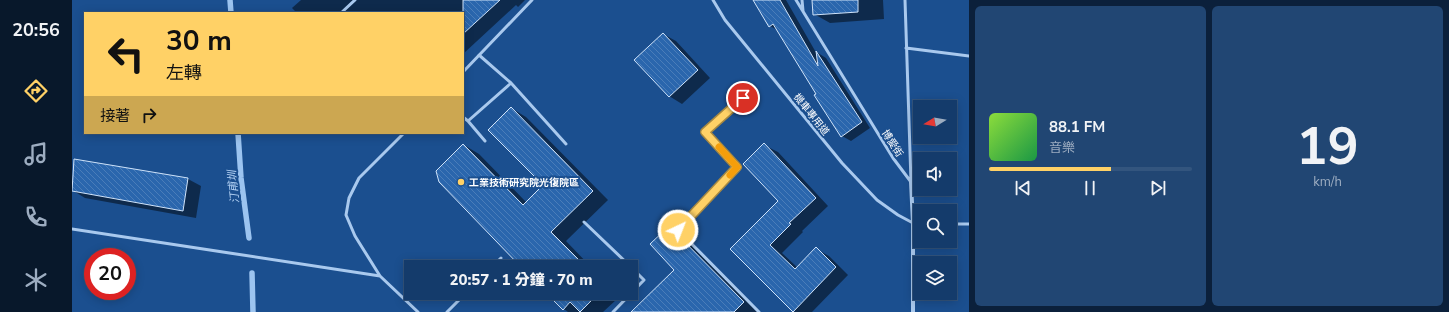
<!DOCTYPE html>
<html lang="zh-TW">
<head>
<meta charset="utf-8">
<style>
  body { margin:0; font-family:"Nunito Sans","Noto Sans TC",sans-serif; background:#214673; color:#f1f3f6; height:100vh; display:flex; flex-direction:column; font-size:15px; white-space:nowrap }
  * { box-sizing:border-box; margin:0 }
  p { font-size:13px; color:#9dadc1 }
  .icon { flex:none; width:22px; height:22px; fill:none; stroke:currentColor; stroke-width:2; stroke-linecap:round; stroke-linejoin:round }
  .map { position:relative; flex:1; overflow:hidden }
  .details { display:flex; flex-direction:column; gap:6px; padding:6px; background:#0b203b; width:480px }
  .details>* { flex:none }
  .guide { position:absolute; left:12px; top:12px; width:380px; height:122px; border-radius:0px; box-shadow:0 2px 10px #0003,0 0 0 1px #33557e; background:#ffd166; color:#111; overflow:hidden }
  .needle { width:26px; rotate:259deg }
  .buttons { position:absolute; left:841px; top:100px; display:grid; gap:8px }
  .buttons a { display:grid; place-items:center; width:44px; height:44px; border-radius:0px; background:#143b6b; box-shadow:0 2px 10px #0003,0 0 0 1px #33557e; font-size:20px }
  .speed { position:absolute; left:12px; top:248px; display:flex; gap:8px; font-size:20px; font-weight:700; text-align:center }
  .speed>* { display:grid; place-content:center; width:52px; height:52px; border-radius:50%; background:#143b6b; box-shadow:0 2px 10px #0003,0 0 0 1px #33557e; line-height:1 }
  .speed .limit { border:6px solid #d22; background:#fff; color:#111 }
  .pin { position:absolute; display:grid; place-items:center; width:34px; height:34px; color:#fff; margin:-17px; border:2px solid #fff; border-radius:50%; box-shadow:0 1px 4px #0007 }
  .me { position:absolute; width:44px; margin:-22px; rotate:43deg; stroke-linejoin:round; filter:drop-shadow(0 0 3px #0008) }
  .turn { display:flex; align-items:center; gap:14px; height:84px; padding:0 16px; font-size:18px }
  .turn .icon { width:52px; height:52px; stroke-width:2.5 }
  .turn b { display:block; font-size:28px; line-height:34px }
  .then { display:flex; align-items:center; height:38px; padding:0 16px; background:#0003; gap:8px; font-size:15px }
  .details .card { flex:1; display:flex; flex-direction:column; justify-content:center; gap:6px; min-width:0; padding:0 14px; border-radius:6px; background:#214673 }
  .details .dial { align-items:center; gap:0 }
  .dial b { font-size:52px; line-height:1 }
  .song { display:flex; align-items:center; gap:12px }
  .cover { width:48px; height:48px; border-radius:6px; background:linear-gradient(135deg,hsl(90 70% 55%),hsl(140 70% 35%)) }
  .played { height:4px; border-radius:2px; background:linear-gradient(90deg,#ffd166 60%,#33557e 60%) }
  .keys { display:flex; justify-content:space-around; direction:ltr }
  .details .tiles { flex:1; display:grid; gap:6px; grid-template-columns:repeat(2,1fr) }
  .trip { position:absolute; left:332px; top:260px; width:234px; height:40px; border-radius:0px; background:#143b6b; box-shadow:0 2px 10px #0003,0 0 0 1px #33557e; font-weight:800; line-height:40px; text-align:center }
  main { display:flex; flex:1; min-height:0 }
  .tabs { display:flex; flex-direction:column; width:72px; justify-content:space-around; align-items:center; background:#08182b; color:#9dadc1 }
  .tabs .icon { width:28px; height:28px }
  .tabs .on { color:#ffd166 }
  .tabs b { font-size:18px; color:#f1f3f6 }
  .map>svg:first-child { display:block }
  .shadow { fill:#0007 }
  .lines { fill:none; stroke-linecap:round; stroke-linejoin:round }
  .stream { stroke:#9cc4f0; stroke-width:5.5 }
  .building { fill:url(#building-back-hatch); stroke:#cfe3fa }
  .service { stroke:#a9c9ee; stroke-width:3 }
  .minor { stroke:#a9c9ee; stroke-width:4 }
  .route-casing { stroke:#a68842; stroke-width:10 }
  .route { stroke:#ffd166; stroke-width:7 }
  .slow { stroke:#f59e0b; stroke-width:7 }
  .poi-dot { fill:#ffd166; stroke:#1b4f8f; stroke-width:1.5 }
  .labels { text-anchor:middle; stroke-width:4; stroke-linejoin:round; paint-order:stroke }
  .street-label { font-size:10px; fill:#fff; stroke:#1b4f8f }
  .poi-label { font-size:10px; font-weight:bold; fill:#fff; stroke:#1b4f8f; text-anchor:start }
  .water-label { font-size:11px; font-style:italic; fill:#b5d3f5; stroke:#1b4f8f }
</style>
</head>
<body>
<main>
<nav class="tabs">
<b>20:56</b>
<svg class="icon on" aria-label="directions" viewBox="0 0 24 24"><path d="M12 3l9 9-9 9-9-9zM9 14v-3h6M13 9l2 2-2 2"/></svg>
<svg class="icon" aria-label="music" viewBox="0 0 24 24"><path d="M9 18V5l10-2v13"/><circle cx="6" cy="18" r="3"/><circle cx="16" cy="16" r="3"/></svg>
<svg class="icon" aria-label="phone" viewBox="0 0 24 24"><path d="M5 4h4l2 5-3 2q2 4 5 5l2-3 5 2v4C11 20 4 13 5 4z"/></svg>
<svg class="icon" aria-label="climate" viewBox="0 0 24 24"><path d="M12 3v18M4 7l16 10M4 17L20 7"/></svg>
</nav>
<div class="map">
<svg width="897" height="312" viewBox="0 0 897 312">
  <defs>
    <pattern id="building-back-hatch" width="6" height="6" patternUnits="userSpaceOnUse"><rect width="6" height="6" fill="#2a66ad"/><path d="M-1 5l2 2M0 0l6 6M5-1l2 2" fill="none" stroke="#4a7db9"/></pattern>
  </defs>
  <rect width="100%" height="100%" fill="#1b4f8f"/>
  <!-- shadow -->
  <path class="shadow" d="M229 0H453L446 7 444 5 391 54V13H225L220 8Z
    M683 0H714L746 56V53L754 58 798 128 779 141 770 136 707 31 698 26Z
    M741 0H811L812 19 758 23 742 14Z
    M591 34 604 41 638 78 610 104 597 96Z
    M439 108 454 117 536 200 494 241 519 267H451L392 145 407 154 455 203 473 185Z
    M692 145 706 152 756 206 730 231 731 232 710 253 726 268 744 249 757 256 776 275 740 312H723L721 311 659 249 707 201Z
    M116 179 129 186 124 218 13 198 0 190Z
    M597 227 613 236 686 312H561L604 270Z
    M476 293H538L544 300 531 312H496L492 309Z"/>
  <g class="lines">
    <!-- stream -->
    <path class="stream" d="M158 0 159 13
      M166 133 169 178 177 238
      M180 273 181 312"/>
  </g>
  <!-- building -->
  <path class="building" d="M391 0H428L391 34Z
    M681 0H708L746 66 744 51 790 122 769 137 742 95 744 94 701 24 697 27Z
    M740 0H786V12L741 15Z
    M591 33 626 70 597 97 562 60Z
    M439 107 521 191 479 232 514 267H449L367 182 364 171 391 144 451 205 471 185 416 130Z
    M692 143 744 198 717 223 719 224 698 245 723 269 744 247 764 267 721 312 658 249 706 201 671 164Z
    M2 159 116 178 111 211 0 191Z
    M597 226 672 302 662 312H559L602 270 578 244Z
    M474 293H527L508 312 498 302 491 310Z"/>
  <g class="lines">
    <!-- service -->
    <path class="service" d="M641 0 653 20 770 163 805 200 826 215 841 223H848
      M724 0 821 158 839 182
      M730 0 731 11
      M833 0 839 182
      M269 13 283 0
      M834 48 897 56
      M407 55 439 83 494 144
      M391 72 460 0
      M671 97 633 132 665 167 606 230 687 312
      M391 117 396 121 413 141
      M396 121 439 83
      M332 133 287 178 277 198 274 215 283 236 308 276 346 312
      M512 222 559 267
      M878 224H897
      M0 229 308 276
      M420 267 429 258
      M375 312 394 293
      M541 312 572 280 559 267"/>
    <!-- minor -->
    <path class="minor" d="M839 182 841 223V312"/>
  </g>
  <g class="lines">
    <defs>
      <path id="route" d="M606 230 665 167 633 132 671 98"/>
    </defs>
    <!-- route casing -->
    <use href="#route" class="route-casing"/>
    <!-- route -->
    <use href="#route" class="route"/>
    <!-- slow -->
    <path class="slow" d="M647 147 665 167 658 175"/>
  </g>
  <!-- markers -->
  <circle class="poi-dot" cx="389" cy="182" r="4"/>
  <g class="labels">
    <!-- street labels -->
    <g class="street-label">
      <text transform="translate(740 114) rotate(51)" y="4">機車專用道</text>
      <text transform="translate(821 143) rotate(57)" y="4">博愛街</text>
    </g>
    <!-- poi labels -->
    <g class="poi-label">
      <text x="397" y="186">工業技術研究院光復院區</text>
    </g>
    <!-- water labels -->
    <g class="water-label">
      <text transform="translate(161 187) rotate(-96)" y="4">汀甫圳</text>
    </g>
  </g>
</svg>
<div class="buttons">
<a><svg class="needle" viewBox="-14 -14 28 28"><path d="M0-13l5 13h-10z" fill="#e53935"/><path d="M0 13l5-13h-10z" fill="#9dadc1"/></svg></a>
<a><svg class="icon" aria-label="sound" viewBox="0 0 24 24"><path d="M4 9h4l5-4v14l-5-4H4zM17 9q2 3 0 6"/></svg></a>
<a><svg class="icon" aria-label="search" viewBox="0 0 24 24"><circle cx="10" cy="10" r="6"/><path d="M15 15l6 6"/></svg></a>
<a><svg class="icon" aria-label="layers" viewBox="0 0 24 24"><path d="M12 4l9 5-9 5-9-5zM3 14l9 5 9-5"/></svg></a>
</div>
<div class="speed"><div class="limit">20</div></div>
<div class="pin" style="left:671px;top:98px;background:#d93025"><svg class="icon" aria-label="arrive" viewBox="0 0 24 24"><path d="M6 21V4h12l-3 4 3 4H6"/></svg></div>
<svg class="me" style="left:606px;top:230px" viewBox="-20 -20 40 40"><circle r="17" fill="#ffd166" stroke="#fff" stroke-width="3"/><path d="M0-11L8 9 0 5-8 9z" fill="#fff"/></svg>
<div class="trip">20:57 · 1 分鐘 · 70 m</div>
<div class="guide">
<div class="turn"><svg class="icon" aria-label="left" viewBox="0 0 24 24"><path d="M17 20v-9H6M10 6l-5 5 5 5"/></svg><div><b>30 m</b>左轉</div></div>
<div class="then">接著<svg class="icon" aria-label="right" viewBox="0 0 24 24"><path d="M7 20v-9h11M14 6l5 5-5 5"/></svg></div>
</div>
</div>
<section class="details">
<div class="tiles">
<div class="card">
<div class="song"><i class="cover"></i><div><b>88.1 FM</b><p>音樂</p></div></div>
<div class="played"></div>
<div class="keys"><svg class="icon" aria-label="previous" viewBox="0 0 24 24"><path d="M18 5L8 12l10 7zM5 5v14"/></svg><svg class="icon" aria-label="pause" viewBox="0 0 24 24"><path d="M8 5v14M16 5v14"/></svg><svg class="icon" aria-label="next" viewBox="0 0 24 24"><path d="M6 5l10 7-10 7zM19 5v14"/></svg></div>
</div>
<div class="card dial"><b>19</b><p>km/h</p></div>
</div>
</section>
</main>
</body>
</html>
